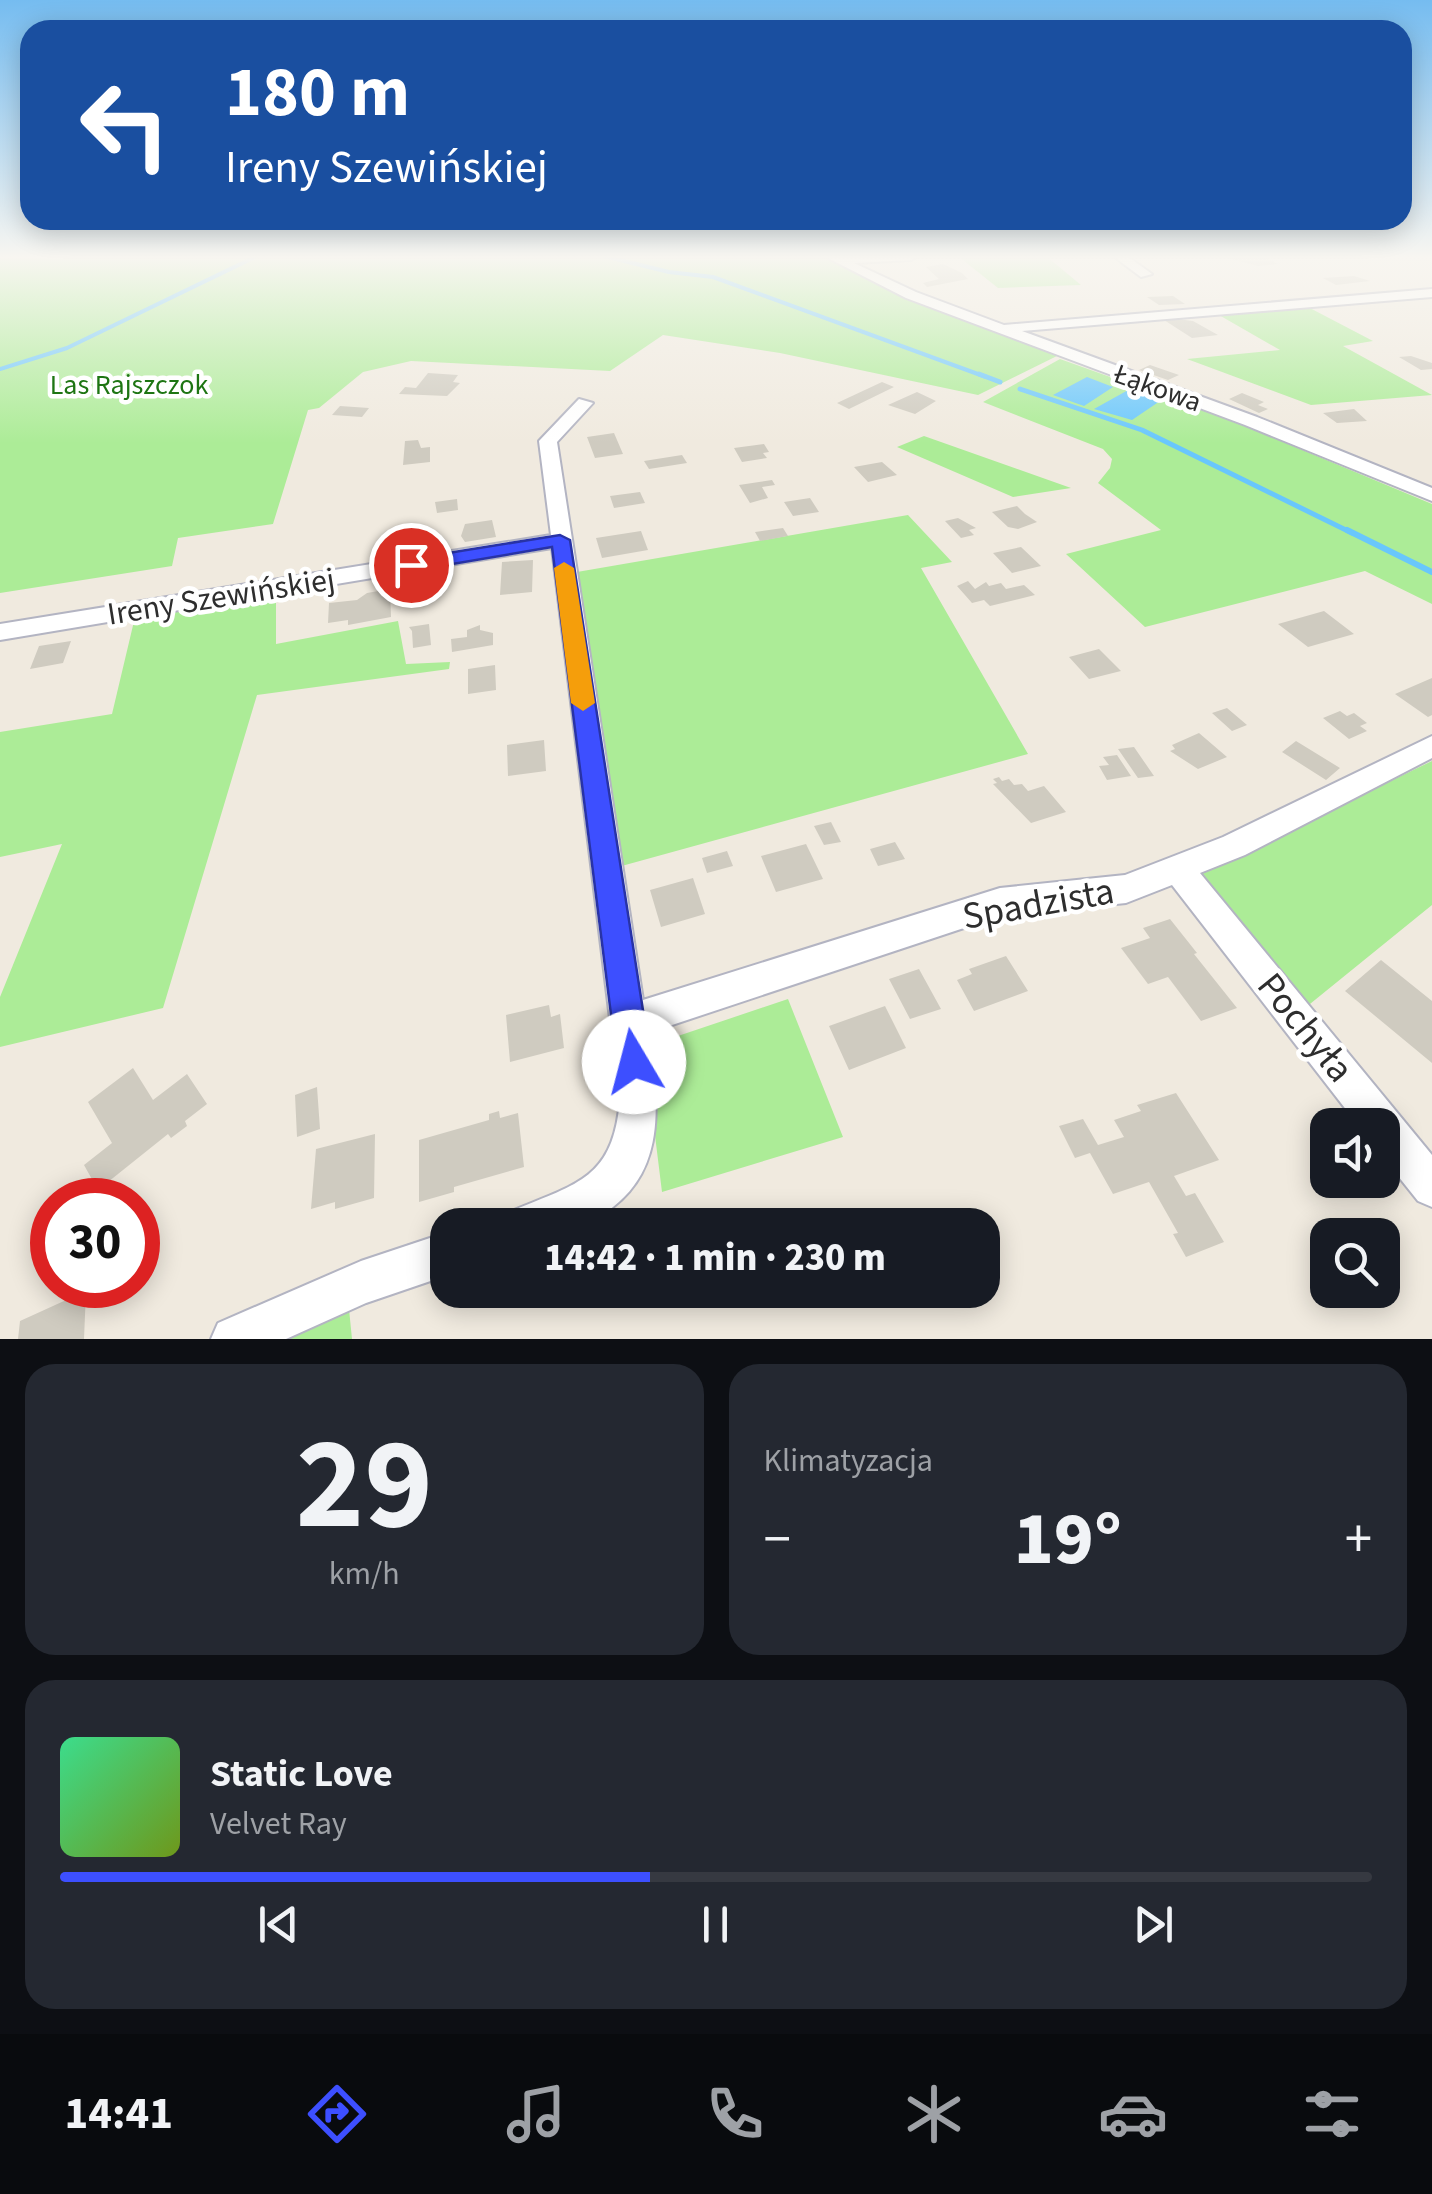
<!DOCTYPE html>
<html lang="pl">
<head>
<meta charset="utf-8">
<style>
  body { margin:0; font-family:"Source Sans 3",sans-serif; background:#242831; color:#f1f3f6; height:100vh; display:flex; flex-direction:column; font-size:38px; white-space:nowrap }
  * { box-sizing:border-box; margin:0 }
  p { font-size:32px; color:#9ea1a6 }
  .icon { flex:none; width:55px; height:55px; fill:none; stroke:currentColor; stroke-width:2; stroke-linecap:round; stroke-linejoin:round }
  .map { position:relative; height:1339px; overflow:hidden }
  .drawer { display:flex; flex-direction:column; gap:25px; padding:25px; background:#0d0f14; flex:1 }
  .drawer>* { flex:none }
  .hud { position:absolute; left:20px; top:20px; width:1392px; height:210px; border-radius:30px; box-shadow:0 5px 25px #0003; background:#1a4fa0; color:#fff; overflow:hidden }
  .tools { position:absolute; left:1310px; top:1108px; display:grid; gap:20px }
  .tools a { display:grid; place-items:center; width:90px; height:90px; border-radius:20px; background:#171b24; box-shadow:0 5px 25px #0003; font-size:50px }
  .speed { position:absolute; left:30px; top:1178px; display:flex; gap:20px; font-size:50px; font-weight:700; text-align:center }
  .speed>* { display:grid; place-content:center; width:130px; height:130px; border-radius:50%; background:#171b24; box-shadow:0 5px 25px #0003; line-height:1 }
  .speed .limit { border:15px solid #d22; background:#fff; color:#111 }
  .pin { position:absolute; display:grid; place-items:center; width:85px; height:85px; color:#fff; margin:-42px; border:5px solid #fff; border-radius:50%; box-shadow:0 2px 10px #0007 }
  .me { position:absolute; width:110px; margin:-55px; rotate:352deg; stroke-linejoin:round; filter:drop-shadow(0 0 8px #0008) }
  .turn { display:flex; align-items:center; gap:35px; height:210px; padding:0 40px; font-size:45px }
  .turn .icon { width:130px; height:130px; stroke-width:2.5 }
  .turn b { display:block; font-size:70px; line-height:85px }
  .big { font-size:75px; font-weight:800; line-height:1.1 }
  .drawer .tile { flex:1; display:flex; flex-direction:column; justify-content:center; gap:15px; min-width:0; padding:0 35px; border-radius:30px; background:#242831 }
  .drawer .dial { align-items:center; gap:0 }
  .dial b { font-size:130px; line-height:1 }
  .song { display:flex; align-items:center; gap:30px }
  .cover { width:120px; height:120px; border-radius:15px; background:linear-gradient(135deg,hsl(150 70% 55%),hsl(80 70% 35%)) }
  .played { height:10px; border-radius:5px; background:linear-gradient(90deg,#3d4fff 45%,#363941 45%) }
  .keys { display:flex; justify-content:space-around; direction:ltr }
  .heat { display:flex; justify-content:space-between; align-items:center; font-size:55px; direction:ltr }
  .drawer .tiles { flex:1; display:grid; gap:25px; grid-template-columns:1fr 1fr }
  .tile:last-child { grid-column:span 2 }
  .trip { position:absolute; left:430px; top:1208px; width:570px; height:100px; border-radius:30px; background:#171b24; box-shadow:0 5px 25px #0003; font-weight:800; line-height:100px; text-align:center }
  .tabs { display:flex; height:160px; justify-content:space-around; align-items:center; background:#090b0e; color:#9ea1a6 }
  .tabs .icon { width:70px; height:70px }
  .tabs .active { color:#3d4fff }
  .tabs b { font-size:45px; color:#f1f3f6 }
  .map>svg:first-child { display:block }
  .green { fill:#acec97 }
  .water { fill:#69c7fc }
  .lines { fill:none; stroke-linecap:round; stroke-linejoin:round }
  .stream-far2 { stroke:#69c7fc; stroke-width:4 }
  .stream-far1 { stroke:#69c7fc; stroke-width:5 }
  .stream { stroke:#69c7fc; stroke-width:6 }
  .building { fill:#cfcbc0 }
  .minor-casing { stroke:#b3b4c2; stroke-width:4 }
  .minor { fill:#fff; fill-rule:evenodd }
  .route { fill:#3d4fff; stroke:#2833a6; stroke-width:2.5 }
  .slow { fill:#f59e0b }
  .labels { text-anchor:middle; stroke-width:9; stroke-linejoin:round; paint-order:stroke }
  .far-park-label { font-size:28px; fill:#1e7513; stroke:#fff }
  .far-street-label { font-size:28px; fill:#2e2e2e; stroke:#fff }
  .street-label { font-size:32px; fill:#2e2e2e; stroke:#fff }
  .near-street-label { font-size:38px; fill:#2e2e2e; stroke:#fff }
</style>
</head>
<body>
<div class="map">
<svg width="1432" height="1339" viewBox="0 0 1432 1339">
  <rect width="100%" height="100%" fill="#f0eadf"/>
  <!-- green -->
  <path class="green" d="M0 256H821L927 307 1059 355 978 395 780 353 663 335 610 371 411 361 363 372 319 408 308 410 273 524 178 538 172 566 0 593Z
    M958 256H1046L1081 285 998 288Z
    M1306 306 1373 341 1343 346 1432 395 1311 405 1187 359 1280 350 1212 311Z
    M1060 359 1233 421 1432 504V604L1365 571 1145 627 1066 554 1161 530 1098 483 1110 468 1112 459 1103 449 983 402Z
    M924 436 1071 488 1013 497 897 447Z
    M908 515 952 562 921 568 1028 754 618 867 577 572Z
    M276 593V644L398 621 406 664 450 662 449 669 257 695 163 1008 0 1047V997L62 844 0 857V732L112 714 135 617Z
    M1432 761V905L1305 1008 1194 876Z
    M788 999 843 1137 662 1192 646 1063 669 1039Z
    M349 1309 352 1339H272Z"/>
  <!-- water -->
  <path class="water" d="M1087 377 1113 387 1084 406 1053 395Z
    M1130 389 1160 401 1132 420 1094 409Z"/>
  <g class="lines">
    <!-- stream-far2 -->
    <path class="stream-far2" d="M604 256 669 272 713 277 986 377
      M0 369 67 348 257 256"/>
    <!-- stream-far1 -->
    <path class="stream-far1" d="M979 374 1000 382
      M1020 389 1142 430 1352 533"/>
    <!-- stream -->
    <path class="stream" d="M1347 530 1432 572"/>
  </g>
  <!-- building -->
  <path class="building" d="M1241 256H1262L1278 264 1258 266 1228 258Z
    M943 264 962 273 968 279 927 287 923 283 939 279 926 267Z
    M1354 276 1370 281 1336 285 1323 278Z
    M1173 296 1185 304 1159 305 1147 297Z
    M1177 319 1193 321 1218 335 1192 338 1164 320Z
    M1411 356 1432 363V369L1421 370 1399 357Z
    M1150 365 1179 375 1168 380 1139 370Z
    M428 373 458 375 453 382 460 383 447 396 399 394 405 387 416 388Z
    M882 382 894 387 849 409 837 403Z
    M917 392 936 401 915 414 888 405Z
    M1242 393 1264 402 1258 405 1268 409 1259 413 1229 399Z
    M340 406 369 408 362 417 332 415Z
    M1354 409 1367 421 1337 423 1323 413Z
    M614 433 623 454 595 458 587 437Z
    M418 440 421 448 430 447V462L403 465 405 441Z
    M764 444 769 452 763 453 767 458 742 462 734 448Z
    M682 455 687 463 649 469 644 461Z
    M882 462 897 475 868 482 854 467Z
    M772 480 775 485 762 487 768 498 750 503 739 485Z
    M640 492 645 503 614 508 610 496Z
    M810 498 819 512 793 516 784 502Z
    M457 499 458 510 437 513 435 502Z
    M1017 506 1025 514 1037 522 1018 529 1008 527 992 512Z
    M958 518 976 528 969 530 974 535 961 538 945 521Z
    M492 520 496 537 465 542 461 536 465 524Z
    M783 528 788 536 760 541 755 532Z
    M641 531 648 550 602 558 596 538Z
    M1021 547 1041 566 1012 573 993 553Z
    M533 560 532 592 500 595 502 562Z
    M968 581 975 589 986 582 989 586 1001 583 1006 589 1024 585 1035 595 990 606 984 600 972 603 957 586Z
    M390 589 391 617 348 625V620L328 623 329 603 357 600 367 593Z
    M1324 611 1354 634 1308 647 1278 624Z
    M429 624 431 645 413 648 412 631 409 627Z
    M480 625V630L493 633V645L452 652 451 639 467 637V630Z
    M71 641 63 663 30 669 39 646Z
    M1099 649 1121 671 1089 679 1069 657Z
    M495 665 496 690 468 694V669Z
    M1432 678V715L1428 717 1395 694Z
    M1227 708 1247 725 1232 731 1212 713Z
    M1340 711 1347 716 1354 713 1367 723 1360 726 1367 731 1349 739 1323 718Z
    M1199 733 1227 757 1198 769 1170 751 1175 749 1172 745Z
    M544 740 546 771 508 776 507 745Z
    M1296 741 1340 768 1326 780 1282 752Z
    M1134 747 1154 776 1138 778 1118 749Z
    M1117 755 1131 776 1107 780 1099 766 1109 765 1103 757Z
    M999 777 1002 781 1009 779 1014 785 1022 784 1028 791 1044 786 1066 812 1031 823 993 784 997 783 993 779Z
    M831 822 841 842 824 845 814 826Z
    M895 842 905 859 878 866 870 849Z
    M806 844 823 879 776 892 761 856Z
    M727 851 733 866 707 873 702 858Z
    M693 878 705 914 661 927 650 890Z
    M1170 919 1197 953 1194 954 1237 1008 1201 1021 1168 977 1148 984 1121 948 1150 938 1143 928Z
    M1006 956 1028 991 974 1011 957 980 972 974 969 969Z
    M1381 960 1432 1001V1063L1345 991Z
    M919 969 941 1009 910 1019 889 979Z
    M549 1005 551 1017 560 1014 564 1048 510 1062 506 1015Z
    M885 1006 906 1048 849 1070 829 1026Z
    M133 1068 153 1100 187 1074 207 1104 185 1121 187 1126 171 1138 168 1134 98 1190 84 1165 112 1143 88 1102Z
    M317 1087 320 1129 297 1137 295 1095Z
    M1176 1093 1219 1160 1174 1176 1186 1196 1195 1193 1224 1242 1186 1257 1173 1234 1178 1233 1149 1182 1113 1194 1090 1153 1075 1158 1059 1126 1083 1119 1098 1145 1124 1137 1114 1120 1141 1111 1137 1105Z
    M499 1111 500 1118 518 1113 524 1167 454 1187V1192L419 1202V1140L489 1120V1114Z
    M375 1134 374 1198 335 1209V1202L311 1209 316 1149Z
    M86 1291 84 1339H18L20 1321Z"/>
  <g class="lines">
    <defs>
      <path id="minor" d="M824 256H917L911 260 854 263 916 292 1004 325 1432 289V297L1022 331 1257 417 1432 488V501L1245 425 906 298Z
        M1113 256H1127L1152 274 1141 277Z
        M579 399 593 403 557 442 643 1000 1000 888 1125 875 1223 837 1432 736V758L1245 855 1200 873 1432 1155V1207L1418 1201 1382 1156V1125H1358L1172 885 1126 903 1000 916 648 1033C657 1094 669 1164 613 1207 604 1214 590 1223 579 1225 556 1228 531 1225 508 1225L514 1210C579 1183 613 1178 620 1100L552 548 0 640V624L551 535 539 441Z
        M448 1232V1275L366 1303 286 1339H211L218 1323 361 1261Z"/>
    </defs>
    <!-- minor casing -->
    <use href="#minor" class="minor-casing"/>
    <!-- minor -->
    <use href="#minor" class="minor"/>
  </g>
  <!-- sky -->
  <linearGradient id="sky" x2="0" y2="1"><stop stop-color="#75bcf0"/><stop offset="0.58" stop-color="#f8f6f1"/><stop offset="1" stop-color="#f8f6f1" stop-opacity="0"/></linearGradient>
  <rect width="1432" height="443" fill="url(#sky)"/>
  <!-- route -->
  <path class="route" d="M560 535 570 540 651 1062 646 1073 634 1078 622 1073 617 1062 552 547 411 571 401 565 411 559Z"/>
  <!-- slow -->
  <path class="slow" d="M564 562 574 568 595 703 583 711 571 703 554 568Z"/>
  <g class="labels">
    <!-- far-park labels -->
    <g class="far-park-label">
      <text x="129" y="394">Las Rajszczok</text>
    </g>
    <!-- far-street labels -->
    <g class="far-street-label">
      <text transform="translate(1158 387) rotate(20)" y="10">Łąkowa</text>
    </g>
    <!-- street labels -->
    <g class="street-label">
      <text transform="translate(221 596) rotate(-9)" y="11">Ireny Szewińskiej</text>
    </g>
    <!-- near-street labels -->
    <g class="near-street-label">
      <text transform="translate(1038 903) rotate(-10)" y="13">Spadzista</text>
      <text transform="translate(1306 1027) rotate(51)" y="13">Pochyła</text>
    </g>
  </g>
</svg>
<div class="tools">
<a><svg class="icon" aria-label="sound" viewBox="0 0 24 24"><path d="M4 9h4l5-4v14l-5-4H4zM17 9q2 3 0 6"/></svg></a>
<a><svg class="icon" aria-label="search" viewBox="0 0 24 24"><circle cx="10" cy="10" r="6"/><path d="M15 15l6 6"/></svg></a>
</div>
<div class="speed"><div class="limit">30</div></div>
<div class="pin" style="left:411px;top:565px;background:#d93025"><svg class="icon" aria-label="arrive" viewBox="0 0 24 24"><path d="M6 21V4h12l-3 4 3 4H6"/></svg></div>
<svg class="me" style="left:634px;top:1062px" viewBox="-20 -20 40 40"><circle r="19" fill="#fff"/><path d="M0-13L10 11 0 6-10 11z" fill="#3d4fff"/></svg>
<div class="trip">14:42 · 1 min · 230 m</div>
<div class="hud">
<div class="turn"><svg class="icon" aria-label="left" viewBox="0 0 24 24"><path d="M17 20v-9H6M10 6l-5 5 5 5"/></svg><div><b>180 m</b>Ireny Szewińskiej</div></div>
</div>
</div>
<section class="drawer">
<div class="tiles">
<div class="tile dial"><b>29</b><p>km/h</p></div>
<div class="tile"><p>Klimatyzacja</p>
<div class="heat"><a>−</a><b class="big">19°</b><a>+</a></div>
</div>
<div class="tile">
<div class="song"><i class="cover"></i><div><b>Static Love</b><p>Velvet Ray</p></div></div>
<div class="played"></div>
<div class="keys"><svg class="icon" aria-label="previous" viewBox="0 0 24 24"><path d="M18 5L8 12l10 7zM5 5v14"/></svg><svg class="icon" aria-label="pause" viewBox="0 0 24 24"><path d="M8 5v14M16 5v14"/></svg><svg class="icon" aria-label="next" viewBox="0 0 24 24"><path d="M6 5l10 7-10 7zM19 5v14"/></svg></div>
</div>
</div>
</section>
<nav class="tabs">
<b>14:41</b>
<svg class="icon active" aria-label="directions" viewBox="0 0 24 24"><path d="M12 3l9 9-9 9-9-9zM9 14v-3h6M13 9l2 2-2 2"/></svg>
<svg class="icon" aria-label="music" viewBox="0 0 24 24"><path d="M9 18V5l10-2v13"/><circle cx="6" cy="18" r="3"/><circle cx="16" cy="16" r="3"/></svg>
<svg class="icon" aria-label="phone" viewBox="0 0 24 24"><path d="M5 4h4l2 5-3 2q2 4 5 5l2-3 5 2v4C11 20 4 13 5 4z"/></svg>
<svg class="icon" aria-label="climate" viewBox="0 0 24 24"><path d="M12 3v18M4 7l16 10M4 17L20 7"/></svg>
<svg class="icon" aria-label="car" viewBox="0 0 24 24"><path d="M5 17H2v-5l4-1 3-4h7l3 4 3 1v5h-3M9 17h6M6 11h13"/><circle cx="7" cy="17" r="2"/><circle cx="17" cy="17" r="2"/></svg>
<svg class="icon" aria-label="filters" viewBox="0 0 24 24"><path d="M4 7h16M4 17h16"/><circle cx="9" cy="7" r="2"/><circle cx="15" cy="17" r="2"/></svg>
</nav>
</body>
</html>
